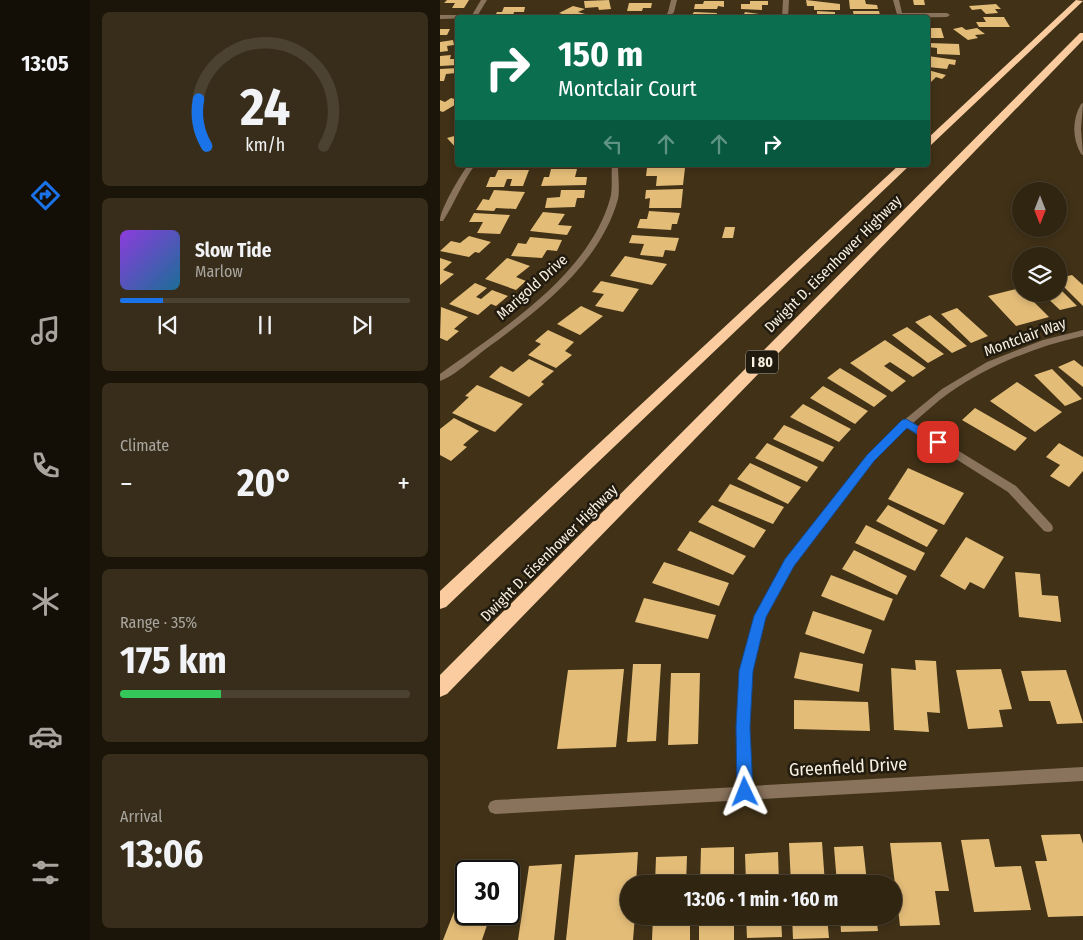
<!DOCTYPE html>
<html lang="en">
<head>
<meta charset="utf-8">
<style>
  body { margin:0; font-family:"Fira Sans Condensed",sans-serif; background:#382d1a; color:#f1f3f6; height:100vh; display:flex; flex-direction:column; font-size:19px; white-space:nowrap }
  * { box-sizing:border-box; margin:0 }
  p { font-size:16px; color:#a8a59f }
  .icon { flex:none; width:28px; height:28px; fill:none; stroke:currentColor; stroke-width:2; stroke-linecap:round; stroke-linejoin:round }
  .map { position:relative; flex:1; overflow:hidden }
  .details { display:flex; flex-direction:column; gap:12px; padding:12px; background:#1a1409; width:350px }
  .details>* { flex:none }
  .guide { position:absolute; left:15px; top:15px; width:475px; height:152px; border-radius:5px; box-shadow:0 2px 8px #0003,0 0 0 1px #4b4231; background:#0b6e4f; color:#fff; overflow:hidden }
  .needle { width:32px; rotate:180deg }
  .controls { position:absolute; left:572px; top:182px; display:grid; gap:10px }
  .controls a { display:grid; place-items:center; width:55px; height:55px; border-radius:50%; background:#302511; box-shadow:0 2px 8px #0003,0 0 0 1px #4b4231; font-size:25px }
  .speed { position:absolute; left:15px; top:860px; display:flex; gap:10px; font-size:25px; font-weight:700; text-align:center }
  .speed>* { display:grid; place-content:center; width:65px; height:65px; border-radius:50%; background:#302511; box-shadow:0 2px 8px #0003,0 0 0 1px #4b4231; line-height:1 }
  .speed .limit { border:2px solid #111; border-radius:8px; background:#fff; color:#111 }
  .pin { position:absolute; display:grid; place-items:center; width:42px; height:42px; color:#fff; margin:-21px; border-radius:10px; box-shadow:0 2px 8px #0006 }
  .me { position:absolute; width:55px; margin:-28px; rotate:358deg; stroke-linejoin:round; filter:drop-shadow(0 0 4px #0008) }
  .turn { display:flex; align-items:center; gap:18px; height:105px; padding:0 20px; font-size:22px }
  .turn .icon { width:65px; height:65px; stroke-width:2.5 }
  .turn b { display:block; font-size:35px; line-height:42px }
  .lanes { display:flex; align-items:center; height:48px; padding:0 20px; background:#0003; justify-content:center; gap:25px; direction:ltr }
  .lanes .off { opacity:.35 }
  .big { font-size:38px; font-weight:700; line-height:1.1 }
  .details .card { flex:1; display:flex; flex-direction:column; justify-content:center; gap:8px; min-width:0; padding:0 18px; border-radius:8px; background:#382d1a }
  .details .dial { align-items:center; gap:0 }
  .dial svg { height:130px; overflow:visible; fill:none; stroke:#4b4231; stroke-width:7; stroke-linecap:round; text-anchor:middle }
  .dial text { fill:#f1f3f6; stroke:none }
  .song { display:flex; align-items:center; gap:15px }
  .cover { width:60px; height:60px; border-radius:8px; background:linear-gradient(135deg,hsl(270 70% 55%),hsl(200 70% 35%)) }
  .played { height:5px; border-radius:2px; background:linear-gradient(90deg,#1a73e8 15%,#4b4231 15%) }
  .keys { display:flex; justify-content:space-around; direction:ltr }
  .heat { display:flex; justify-content:space-between; align-items:center; font-size:28px; direction:ltr }
  .charge { height:8px; border-radius:4px; background:linear-gradient(90deg,#34c759 35%,#4b4231 0) }
  .trip { position:absolute; left:180px; top:875px; width:282px; height:50px; border-radius:25px; background:#302511; box-shadow:0 2px 8px #0003,0 0 0 1px #4b4231; font-weight:700; line-height:50px; text-align:center }
  main { display:flex; flex:1; min-height:0 }
  .tabs { display:flex; flex-direction:column; width:90px; justify-content:space-around; align-items:center; background:#130f07; color:#a8a59f }
  .tabs .icon { width:35px; height:35px }
  .tabs .selected { color:#1a73e8 }
  .tabs b { font-size:22px; color:#f1f3f6 }
  .map>svg:first-child { display:block }
  .building { fill:#e3bc78 }
  .lines { fill:none; stroke-linecap:round; stroke-linejoin:round }
  .minor { fill:#8a735d; fill-rule:evenodd }
  .motorway { fill:#facca0; fill-rule:evenodd }
  .route { fill:#1a73e8; stroke:#114b97 }
  .labels { text-anchor:middle; stroke-width:5; stroke-linejoin:round; paint-order:stroke }
  .shield { fill:#211a0f; stroke:#b8b0a1; stroke-width:1 }
  .shield-label { font-size:14px; font-weight:bold; fill:#f9f0e0 }
  .street-label { font-size:15px; fill:#f9f0e0; stroke:#211a0f }
  .near-street-label { font-size:18px; fill:#f9f0e0; stroke:#211a0f }
</style>
</head>
<body>
<main>
<nav class="tabs">
<b>13:05</b>
<svg class="icon selected" aria-label="directions" viewBox="0 0 24 24"><path d="M12 3l9 9-9 9-9-9zM9 14v-3h6M13 9l2 2-2 2"/></svg>
<svg class="icon" aria-label="music" viewBox="0 0 24 24"><path d="M9 18V5l10-2v13"/><circle cx="6" cy="18" r="3"/><circle cx="16" cy="16" r="3"/></svg>
<svg class="icon" aria-label="phone" viewBox="0 0 24 24"><path d="M5 4h4l2 5-3 2q2 4 5 5l2-3 5 2v4C11 20 4 13 5 4z"/></svg>
<svg class="icon" aria-label="climate" viewBox="0 0 24 24"><path d="M12 3v18M4 7l16 10M4 17L20 7"/></svg>
<svg class="icon" aria-label="car" viewBox="0 0 24 24"><path d="M5 17H2v-5l4-1 3-4h7l3 4 3 1v5h-3M9 17h6M6 11h13"/><circle cx="7" cy="17" r="2"/><circle cx="17" cy="17" r="2"/></svg>
<svg class="icon" aria-label="filters" viewBox="0 0 24 24"><path d="M4 7h16M4 17h16"/><circle cx="9" cy="7" r="2"/><circle cx="15" cy="17" r="2"/></svg>
</nav>
<section class="details">
<div class="card dial"><svg viewBox="0 0 100 80">
<path d="M14 69A42 42 0 1 1 86 69"/>
<path d="M14 69A42 42 0 0 1 9 40" stroke="#1a73e8"/>
<text x="50" y="56" font-size="32" font-weight="700">24</text>
<text x="50" y="72" font-size="11">km/h</text>
</svg></div>
<div class="card">
<div class="song"><i class="cover"></i><div><b>Slow Tide</b><p>Marlow</p></div></div>
<div class="played"></div>
<div class="keys"><svg class="icon" aria-label="previous" viewBox="0 0 24 24"><path d="M18 5L8 12l10 7zM5 5v14"/></svg><svg class="icon" aria-label="pause" viewBox="0 0 24 24"><path d="M8 5v14M16 5v14"/></svg><svg class="icon" aria-label="next" viewBox="0 0 24 24"><path d="M6 5l10 7-10 7zM19 5v14"/></svg></div>
</div>
<div class="card"><p>Climate</p>
<div class="heat"><a>−</a><b class="big">20°</b><a>+</a></div>
</div>
<div class="card"><p>Range · 35%</p><b class="big">175 km</b><div class="charge"></div></div>
<div class="card"><p>Arrival</p><b class="big">13:06</b></div>
</section>
<div class="map">
<svg width="643" height="940" viewBox="0 0 643 940">
  <rect width="100%" height="100%" fill="#403117"/>
  <!-- building -->
  <path class="building" d="M7 0H29L24 8H12L15 3H4Z
    M169 0 171 9 159 10 158 7 145 8 144 1Z
    M366 0 400 4V10H374V6H367Z
    M409 0H425L426 4 437 5 438 9H410Z
    M473 0H484L485 5H474Z
    M264 1H284V7L278 6 277 9H254L255 4H263Z
    M310 1H328V5H322V10L301 9V4H310Z
    M189 3H212L211 8H203L202 11H187Z
    M556 4 561 9H555L558 13 546 14 541 9 532 10 529 6Z
    M133 6 145 9 138 12 145 14 135 18 119 13Z
    M64 7H85L84 12H74L73 16H55L57 12H62Z
    M377 11 395 12V18H377Z
    M413 11H439L440 15H431L432 18H414Z
    M254 12 277 13 275 18H259L251 16Z
    M305 12 319 14 317 18H302Z
    M543 17H564L570 27H539L536 22H546Z
    M488 24 490 28H501L504 38H488Z
    M522 27 526 30 537 28 545 34 535 35 538 38 528 40 513 29Z
    M0 29H10L7 35H0Z
    M13 40 14 45 7 46 8 51 0 52V42Z
    M488 43 519 44 520 55 497 54V48L488 47Z
    M11 55 10 59H18V65L0 66V56Z
    M488 56 516 60 515 65 509 64 507 69 488 67 490 61H488Z
    M18 68 16 73 6 74 4 81H0V69Z
    M488 70 506 75 502 79 496 77 490 83H488Z
    M11 98 18 100V103L3 112 0 111V100L5 102Z
    M18 135V150L7 138Z
    M207 168H245L243 185 216 186 217 176H206Z
    M111 169H137L135 177H147L146 185 101 186 104 177H109Z
    M58 170H89L83 186H70L72 179H67L64 187H46L50 177H55Z
    M243 189 241 208H209L210 198 205 199 206 190Z
    M54 190 85 192 76 209 56 208 54 211 36 210 43 199 49 200Z
    M121 190H145L144 198H137L135 207 105 208 107 198 120 197Z
    M209 211 240 213 237 224H232L231 230 197 228 200 219H207Z
    M103 212 125 214 118 225 132 226 127 235 90 231Z
    M34 213 70 215 60 234 37 233 43 222H29Z
    M285 227H295L293 238H282Z
    M192 235 239 238 235 251 225 250 223 257 200 255 204 244 189 243Z
    M29 236 51 242 39 253 35 252 29 257 0 251 11 241 20 243Z
    M90 237 122 240 117 251 107 250 102 258 71 256 78 243 86 244Z
    M185 256 227 264 212 285 170 276Z
    M0 258 12 262 3 270 14 274 0 285Z
    M67 258 90 266 76 277 86 281 76 290 45 279Z
    M632 275 643 285V306L619 282V278Z
    M161 281 199 289 183 312 155 306 164 294 152 292Z
    M35 283 47 288 36 297 41 299 52 290 68 296 56 306 51 304 38 315 9 304Z
    M580 288 581 294H586L609 317 576 326 548 296Z
    M619 288 637 306 620 310 603 294H619Z
    M141 306 163 316 140 335 117 324Z
    M1 307 28 317 14 329 19 331 7 341 0 338Z
    M517 308 548 336 531 343 501 314Z
    M490 315 527 346 512 353 475 322Z
    M467 327 504 354 488 363 452 335Z
    M108 330 134 342 125 351 132 355 116 368 88 355 101 344 95 341Z
    M445 340 486 368 473 377 450 362 444 366 466 381 452 392 410 363Z
    M89 359 114 371 101 382 104 384 89 397 49 377 61 366 73 372Z
    M634 360 643 367V387L618 367Z
    M400 368 447 396 434 407 387 378Z
    M612 369 642 399 625 406 594 375Z
    M577 382 622 412 595 432 550 401Z
    M37 385 83 404 55 432 12 413 29 397 25 396Z
    M383 386 428 411 415 424 370 398Z
    M363 404 411 429 399 442 350 417Z
    M535 408 587 438 575 451 522 420Z
    M14 418 39 431 23 445 27 447 11 461 0 455V429Z
    M344 425 394 447 383 462 333 439Z
    M327 443 378 467 367 482 315 458Z
    M619 443 643 457V471L629 487 610 476 620 465 606 457Z
    M310 463 361 487 348 504 297 479Z
    M468 468 524 493 504 525 448 499Z
    M290 484 344 507 333 524 278 501Z
    M272 505 326 530 314 548 258 522Z
    M448 505 498 530 487 547 436 521Z
    M426 525 485 553 475 571 415 543Z
    M250 531 306 556 293 575 237 550Z
    M526 537 564 557 544 589 530 582 525 590 500 576Z
    M414 550 467 576 457 595 402 569Z
    M224 562 289 583 279 606 212 583Z
    M575 572 600 574 602 595 618 596 621 622 579 617Z
    M391 575 453 599 444 621 381 596Z
    M204 598 276 615 268 639 195 622Z
    M373 611 432 630 424 654 365 634Z
    M360 652 423 664 419 692 354 678Z
    M475 660 496 661 500 713 487 712 489 732 454 730 451 668 476 670Z
    M193 664H221L216 741 187 742Z
    M184 669 176 747 117 749 128 670Z
    M561 669 572 709 559 710 563 727 528 729 516 670Z
    M626 670 643 723 617 724 610 701H589L581 671Z
    M231 673H260L258 744 228 745Z
    M354 700 428 702 430 731 354 729Z
    M640 834 643 844V916L608 917 595 861H607L601 835Z
    M549 839 555 867 581 866 591 910 534 912 521 840Z
    M382 842 385 884H351L349 843Z
    M501 842 509 891H495L500 925 460 926 450 843Z
    M423 846 427 882H433V884H397L394 847Z
    M294 847V884H260L261 848Z
    M198 852 196 884H189V916H195L193 940H126L135 855Z
    M338 852 339 884H306L305 854Z
    M247 856 246 884H215L216 857Z
    M122 864 114 940H78L89 866Z
    M26 881V914H48L44 924 47 925 42 940H3Z
    M213 916H250V940H212Z
    M259 916H294V940H259Z
    M306 916H341L342 937 307 938Z
    M352 916H387L389 938 353 939Z
    M400 916H436L438 931 401 932Z"/>
  <g class="lines">
    <!-- minor -->
    <path class="minor" d="M41 0H47L36 18 0 19V15H32Z
      M231 0H237L234 12 229 18H224L228 12Z
      M343 0H349L348 18H342Z
      M453 0H459L462 13H507L510 15 507 17 458 18Z
      M643 103 641 129 643 155 641 154C632 138 632 120 641 104Z
      M28 165H35C22 182 15 203 3 221H0C0 209 20 176 28 165Z
      M172 165H178C178 176 180 189 178 199 160 264 99 310 47 348 35 357 13 377 0 381V374C62 329 148 276 170 199 173 189 171 176 172 165Z
      M643 330V336C595 347 549 365 509 393 496 402 485 413 473 423L576 486 612 525 613 528 612 531 608 532 604 531 568 492 467 428 434 461 354 566 326 617 312 671 309 727 311 786 643 767V781L55 814 50 812 48 807 50 802 55 800 298 787 297 727 300 671 314 616 346 560 428 455 463 421 502 389 547 362 603 340Z"/>
    <!-- motorway -->
    <path class="motorway" d="M636 0 643 1 491 145 488 146V138Z
      M640 33H643V40L7 694 0 697V675Z
      M459 165H470L6 607 0 609V591Z"/>
  </g>
  <!-- route -->
  <path class="route" d="M466 419 501 439 503 442 501 445H494L467 428 434 461 354 566 326 617 313 671 310 727 313 792 310 797 305 799 300 797 297 792 296 727 299 671 314 616 345 559 427 455 462 420Z"/>
  <g class="labels">
    <!-- shield labels -->
    <rect class="shield" x="306" y="350.5" width="32" height="23" rx="4"/>
    <g class="shield-label">
      <text x="322" y="367">I 80</text>
    </g>
    <!-- street labels -->
    <g class="street-label">
      <text transform="translate(393 264) rotate(-45)" y="5">Dwight D. Eisenhower Highway</text>
      <text transform="translate(92 287) rotate(-42)" y="5">Marigold Drive</text>
      <text transform="translate(585 337) rotate(-20)" y="5">Montclair Way</text>
      <text transform="translate(109 553) rotate(-45)" y="5">Dwight D. Eisenhower Highway</text>
    </g>
    <!-- near-street labels -->
    <g class="near-street-label">
      <text transform="translate(408 767) rotate(-3)" y="6">Greenfield Drive</text>
    </g>
  </g>
</svg>
<div class="controls">
<a><svg class="needle" viewBox="-14 -14 28 28"><path d="M0-13l5 13h-10z" fill="#e53935"/><path d="M0 13l5-13h-10z" fill="#a8a59f"/></svg></a>
<a><svg class="icon" aria-label="layers" viewBox="0 0 24 24"><path d="M12 4l9 5-9 5-9-5zM3 14l9 5 9-5"/></svg></a>
</div>
<div class="speed"><div class="limit">30</div></div>
<div class="pin" style="left:498px;top:442px;background:#d93025"><svg class="icon" aria-label="arrive" viewBox="0 0 24 24"><path d="M6 21V4h12l-3 4 3 4H6"/></svg></div>
<svg class="me" style="left:305px;top:792px" viewBox="-20 -20 40 40"><path d="M0-17L14 15 0 8-14 15z" fill="#1a73e8" stroke="#fff" stroke-width="4"/></svg>
<div class="trip">13:06 · 1 min · 160 m</div>
<div class="guide">
<div class="turn"><svg class="icon" aria-label="right" viewBox="0 0 24 24"><path d="M7 20v-9h11M14 6l5 5-5 5"/></svg><div><b>150 m</b>Montclair Court</div></div>
<div class="lanes"><svg class="icon off" aria-label="left" viewBox="0 0 24 24"><path d="M17 20v-9H6M10 6l-5 5 5 5"/></svg><svg class="icon off" aria-label="ahead" viewBox="0 0 24 24"><path d="M12 20V5M6 11l6-6 6 6"/></svg><svg class="icon off" aria-label="ahead" viewBox="0 0 24 24"><path d="M12 20V5M6 11l6-6 6 6"/></svg><svg class="icon" aria-label="right" viewBox="0 0 24 24"><path d="M7 20v-9h11M14 6l5 5-5 5"/></svg></div>
</div>
</div>
</main>
</body>
</html>
